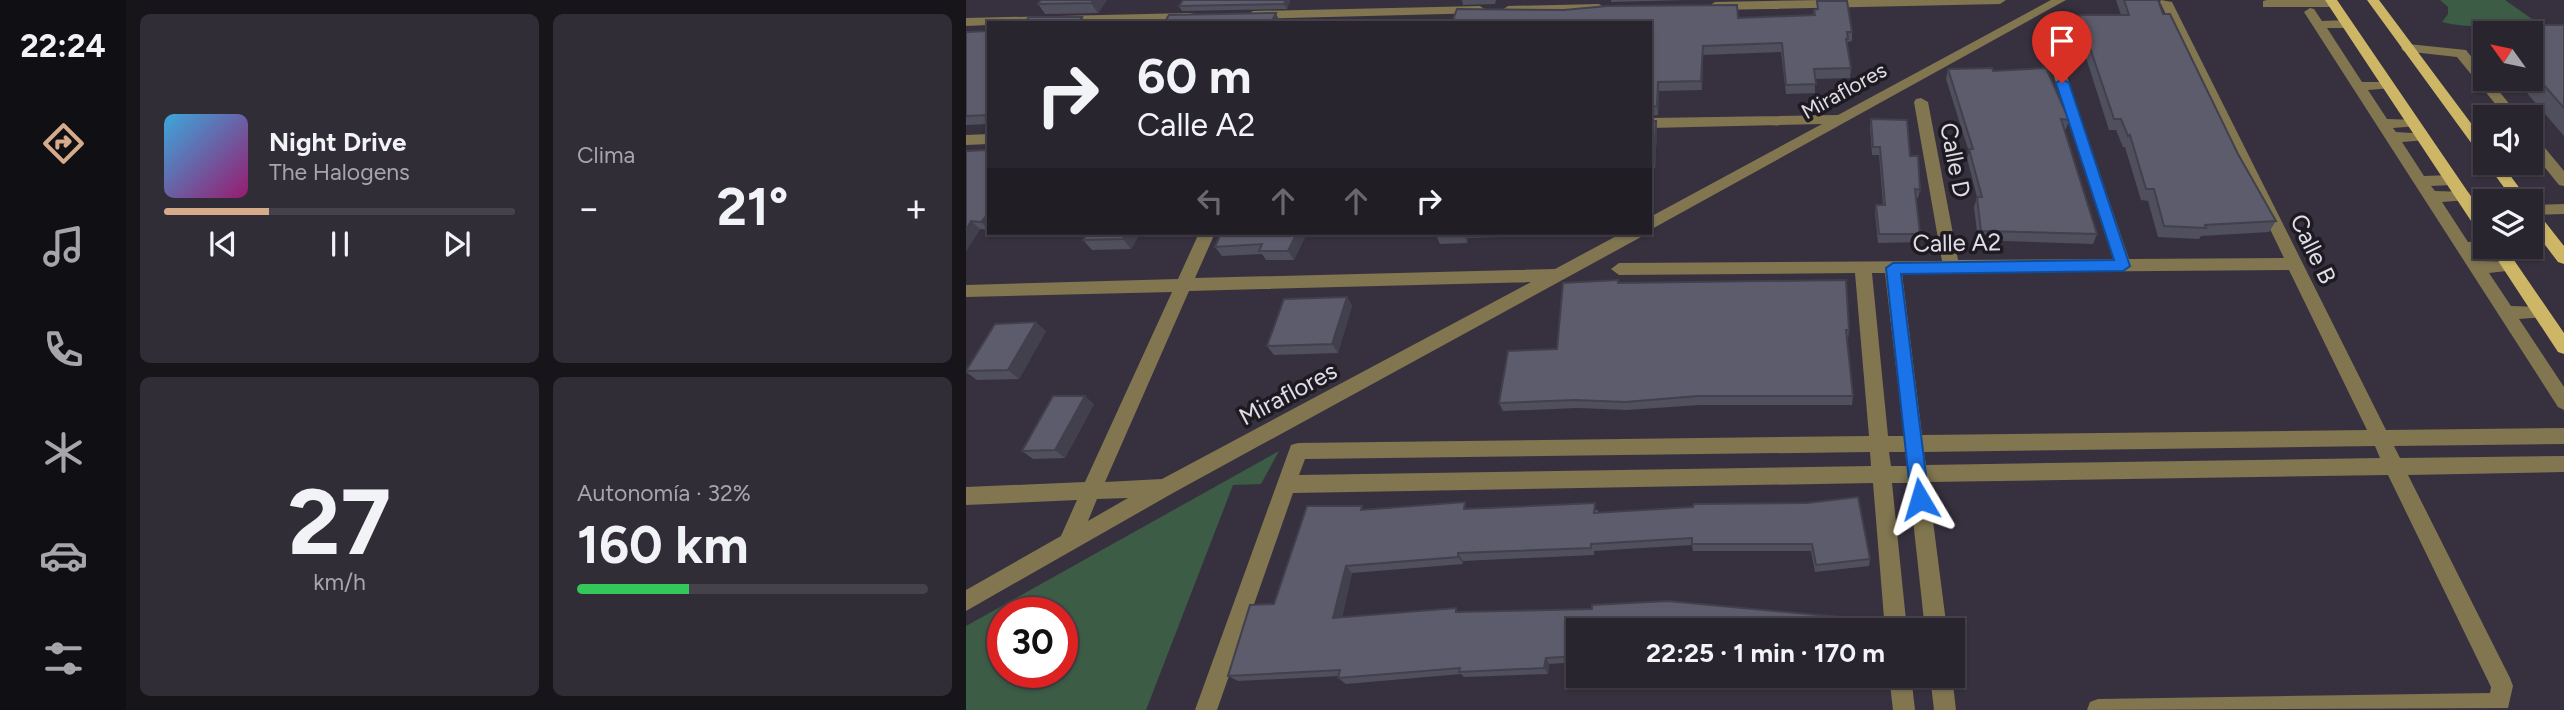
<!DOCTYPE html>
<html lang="es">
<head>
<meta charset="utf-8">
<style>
  body { margin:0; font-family:Figtree,sans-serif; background:#312d37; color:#f1f3f6; height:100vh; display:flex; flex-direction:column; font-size:26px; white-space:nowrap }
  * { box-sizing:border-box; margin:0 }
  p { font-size:23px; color:#a5a5aa }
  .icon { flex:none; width:38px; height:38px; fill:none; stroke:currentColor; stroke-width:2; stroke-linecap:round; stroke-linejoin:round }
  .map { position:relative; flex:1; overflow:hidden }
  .panel { display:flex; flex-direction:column; gap:14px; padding:14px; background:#17141a; width:840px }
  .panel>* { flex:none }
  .banner { position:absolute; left:21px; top:21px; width:665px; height:214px; border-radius:0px; box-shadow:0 2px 5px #0004,0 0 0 2px #45424b; background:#29252f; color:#f1f3f6; overflow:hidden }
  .needle { width:46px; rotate:303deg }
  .buttons { position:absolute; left:1507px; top:21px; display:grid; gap:14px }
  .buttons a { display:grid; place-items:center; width:70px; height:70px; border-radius:0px; background:#29252f; box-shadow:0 2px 5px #0004,0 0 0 2px #45424b; font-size:35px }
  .speed { position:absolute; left:21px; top:597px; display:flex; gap:14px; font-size:35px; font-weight:700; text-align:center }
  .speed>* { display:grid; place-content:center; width:91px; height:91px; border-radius:50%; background:#29252f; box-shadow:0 2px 5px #0004,0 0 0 2px #45424b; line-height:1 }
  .speed .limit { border:10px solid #d22; background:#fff; color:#111 }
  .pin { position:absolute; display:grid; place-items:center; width:60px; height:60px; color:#fff; margin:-72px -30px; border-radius:50% 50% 50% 0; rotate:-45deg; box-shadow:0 0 7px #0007 }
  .pin .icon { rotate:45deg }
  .me { position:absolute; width:77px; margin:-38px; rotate:353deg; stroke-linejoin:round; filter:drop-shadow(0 0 5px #0008) }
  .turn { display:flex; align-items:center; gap:24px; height:147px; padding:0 35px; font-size:32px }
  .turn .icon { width:91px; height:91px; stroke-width:2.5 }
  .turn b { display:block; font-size:49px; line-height:60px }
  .lanes { display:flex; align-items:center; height:66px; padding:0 35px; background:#0003; justify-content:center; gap:35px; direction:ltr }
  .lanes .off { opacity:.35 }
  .big { font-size:52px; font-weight:700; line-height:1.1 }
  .panel .widget { flex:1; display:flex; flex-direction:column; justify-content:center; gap:10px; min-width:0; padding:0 24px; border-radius:10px; background:#312d37 }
  .panel .dial { align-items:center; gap:0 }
  .dial b { font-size:91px; line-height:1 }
  .song { display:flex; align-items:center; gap:21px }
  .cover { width:84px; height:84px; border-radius:10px; background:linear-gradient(135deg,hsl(200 70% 55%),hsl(320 70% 35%)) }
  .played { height:7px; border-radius:4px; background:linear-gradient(90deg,#d6ab8b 30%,#45424b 30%) }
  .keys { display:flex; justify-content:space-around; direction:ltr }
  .heat { display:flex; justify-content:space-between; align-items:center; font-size:38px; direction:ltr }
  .charge { height:10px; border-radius:5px; background:linear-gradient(90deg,#34c759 32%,#45424b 0) }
  .panel .tiles { flex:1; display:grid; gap:14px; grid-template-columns:repeat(2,1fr) }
  .trip { position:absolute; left:600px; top:618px; width:399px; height:70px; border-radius:0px; background:#29252f; box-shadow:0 2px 5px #0004,0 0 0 2px #45424b; font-weight:700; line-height:70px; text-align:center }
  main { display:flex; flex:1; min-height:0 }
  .menu { display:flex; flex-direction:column; width:126px; justify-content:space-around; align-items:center; background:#100f13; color:#a5a5aa }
  .menu .icon { width:49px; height:49px }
  .menu .on { color:#d6ab8b }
  .menu b { font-size:32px; color:#f1f3f6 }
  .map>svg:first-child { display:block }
  .green { fill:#3c5c46; fill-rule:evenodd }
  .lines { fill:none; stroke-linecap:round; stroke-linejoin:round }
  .minor { fill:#817650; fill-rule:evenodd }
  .major { fill:#cdb666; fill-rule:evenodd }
  .wall { fill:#504f5d }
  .shaded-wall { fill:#41404c }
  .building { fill:#5d5c6c; stroke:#41404c; stroke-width:2 }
  .route { fill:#1a73e8; stroke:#114b97; stroke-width:2 }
  .labels { text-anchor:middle; stroke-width:7; stroke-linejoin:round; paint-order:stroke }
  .far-street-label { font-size:21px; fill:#e1dde6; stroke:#1d1b21 }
  .street-label { font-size:24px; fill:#e1dde6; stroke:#1d1b21 }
</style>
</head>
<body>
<main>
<nav class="menu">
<b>22:24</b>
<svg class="icon on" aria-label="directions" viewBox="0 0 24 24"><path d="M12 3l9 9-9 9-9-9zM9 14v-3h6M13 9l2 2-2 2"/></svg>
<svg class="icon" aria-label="music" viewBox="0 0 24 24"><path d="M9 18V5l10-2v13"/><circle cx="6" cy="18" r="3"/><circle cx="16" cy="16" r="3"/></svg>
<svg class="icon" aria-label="phone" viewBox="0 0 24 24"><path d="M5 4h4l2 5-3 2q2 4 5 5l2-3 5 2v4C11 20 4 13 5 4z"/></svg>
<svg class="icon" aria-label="climate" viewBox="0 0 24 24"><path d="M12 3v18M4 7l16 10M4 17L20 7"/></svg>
<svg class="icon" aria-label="car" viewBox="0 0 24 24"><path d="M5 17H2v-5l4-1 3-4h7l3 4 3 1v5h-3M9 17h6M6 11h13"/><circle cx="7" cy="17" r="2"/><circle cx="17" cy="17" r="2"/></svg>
<svg class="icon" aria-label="filters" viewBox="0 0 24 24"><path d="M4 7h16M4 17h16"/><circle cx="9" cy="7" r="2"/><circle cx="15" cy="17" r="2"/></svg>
</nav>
<section class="panel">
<div class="tiles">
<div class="widget">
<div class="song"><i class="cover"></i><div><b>Night Drive</b><p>The Halogens</p></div></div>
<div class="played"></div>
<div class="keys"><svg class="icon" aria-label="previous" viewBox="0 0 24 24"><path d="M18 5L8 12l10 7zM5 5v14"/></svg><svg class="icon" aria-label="pause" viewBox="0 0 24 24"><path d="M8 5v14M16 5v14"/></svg><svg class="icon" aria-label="next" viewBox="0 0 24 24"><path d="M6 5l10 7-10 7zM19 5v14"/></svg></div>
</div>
<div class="widget"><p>Clima</p>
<div class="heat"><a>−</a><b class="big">21°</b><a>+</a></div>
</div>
<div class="widget dial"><b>27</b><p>km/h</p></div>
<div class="widget"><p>Autonomía · 32%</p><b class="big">160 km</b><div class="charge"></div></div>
</div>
</section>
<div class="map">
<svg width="1598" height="710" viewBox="0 0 1598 710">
  <rect width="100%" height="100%" fill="#37313f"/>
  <!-- green -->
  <path class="green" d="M1474 0H1539L1573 24C1541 25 1508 30 1476 22L1482 14V7Z
    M313 451 295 484 267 485 180 710H0V626ZM37 612H96V672H37Z"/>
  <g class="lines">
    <!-- minor -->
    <path class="minor" d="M857 0H1040L1034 4 749 10 743 6 749 2Z
      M1085 0H1100L684 230V217L856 124 684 128V118L872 115Z
      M1195 0 1206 2 1420 430 1598 428V444L1428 446 1434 458 1598 456V472L1442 475 1544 678 1547 686 1542 708 1121 710 1124 702 1132 699 1524 693 1525 687 1422 475 962 482 981 630H959L943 483H926L941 630H919L907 483 327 493 251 710H229L325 445 332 443 903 436 889 273 653 275 645 269 653 263 976 261 948 102 950 99 955 98 962 102 992 260 1147 259 1073 30 1074 27 1079 26 1085 30 1163 259 1318 258 1194 2ZM1323 270 1401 430 956 435 936 273ZM906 273H919L938 436H922ZM1409 446 1414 458 960 465 958 452ZM904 452 905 466 333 475 339 459ZM923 452H939L941 466H925Z
      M1301 0H1370L1373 3 1367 7H1297V1Z
      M633 4 639 8 637 11 542 14 536 10 542 6Z
      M514 6 520 10 518 13 287 19 281 15 287 11Z
      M1344 8 1348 9 1356 21 1381 20 1387 24 1381 28H1361L1396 82H1426V88L1402 90 1421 119 1452 120V126L1427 128 1430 132 1461 134 1463 137 1461 140 1436 142 1458 176 1485 175 1492 180 1485 185 1465 186 1469 191 1502 192 1505 196 1502 200 1476 202 1502 242 1519 241V247H1539L1537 251 1510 253 1515 261 1549 262 1551 266 1549 270 1523 273 1545 306 1580 307 1582 312 1580 317 1553 319 1598 387V410L1592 407 1338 12Z
      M224 13 228 14V20L23 23V25L0 26V18Z
      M1442 44 1500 50 1519 74V79H1523L1554 117H1540L1491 57 1437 51 1435 48Z
      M23 134V144L0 145V135Z
      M1564 134 1569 136 1598 171V186L1593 185 1564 149Z
      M1598 204V214L1564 215V205Z
      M233 233H249L229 278 589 269 656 233H677L675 237 207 493 0 611V590L95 536 111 500 0 505V487L119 482 206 292 0 297V285L212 279ZM565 282 196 479 139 482 223 291ZM162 498 122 521 131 499Z
      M923 676H945L949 710H927Z
      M964 676H986L990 710H968Z"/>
    <!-- major -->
    <path class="major" d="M1359 0H1371L1519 217V235L1513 233Z
      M1401 0H1413L1519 142V157L1514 155Z
      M1520 163H1535L1563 201H1548Z
      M1564 208 1569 209 1598 246V264L1592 262 1564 225Z
      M1523 247H1539L1598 333V354L1592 352Z"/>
  </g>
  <!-- wall -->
  <path class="wall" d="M141 0 132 13 79 14 72 4Z
    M324 0 321 9 216 11 213 6Z
    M496 0H530L529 4 497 5Z
    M645 0H721L645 2Z
    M1150 0H1192L1197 14 1272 154 1310 221 1303 232 1235 236 1233 239 1192 237 1182 201 1175 200 1159 147H1157L1150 130H1143L1110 26 1113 15H1155Z
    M851 1 886 32V41L882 42 881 48 885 68 884 78 849 79V93L820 94 815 52 737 55 736 90 693 91 692 115 684 116V23L772 18 847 15 848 10 851 9Z
    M1524 24 1598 25V136L1549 79H1564V33H1519V43L1514 38Z
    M23 31V124L0 125V32Z
    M982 69 1027 71 1103 120 1100 129H1098L1131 234 1127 244 1012 240 1008 207 1011 197 1001 158 1003 152 980 79Z
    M905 119 944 156 954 190 952 198H950L954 234 952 242 912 243 909 213 910 205H917L913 155H906L904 127Z
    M684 121 691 130 689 168H684Z
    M23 150V230L14 229 0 251V151Z
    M122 233H174L165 249 126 250 117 240Z
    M341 233 328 260H300L296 254 256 256 249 247Z
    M471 233H565L564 236 502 238 501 243 474 244 470 235Z
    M653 283 883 330 882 339H881L887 396 886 405H733L661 410 612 408 537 411 533 403 591 349Z
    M381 297 386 306 372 353 308 355 301 346Z
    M80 331 53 379 11 380 0 372Z
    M128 404 99 458 67 459 56 451Z
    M727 507 904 559 903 566 849 572 845 551H727L726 545 628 551V555L497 561V564L386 573 376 617 494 612 626 609 702 601 612 630V662L583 664 582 674 498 677 495 674 380 684 372 678 373 676 272 681 262 676 308 604 400 510 502 509 632 510V513Z"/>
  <!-- shaded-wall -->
  <path class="shaded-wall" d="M128 0H141L132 13 125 3Z
    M320 0H324L321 9 318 4Z
    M310 13 314 23H305Z
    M116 17 120 23H112Z
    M737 46V55L736 90 735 81Z
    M692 82 693 91 692 115 691 106Z
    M690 121 691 130 689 168 688 159Z
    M23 213V230L15 222Z
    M5 221 14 229 0 251V230Z
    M161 233H174L165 249 157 239Z
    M331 233H341L328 260 322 251Z
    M498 233H500L502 238 501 243Z
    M381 297 386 306 372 353 366 344Z
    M70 322 80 331 53 379 42 370Z
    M119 396 128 404 99 458 89 450Z
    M492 553 497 561V564L492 557Z
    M380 566 386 573 374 624 367 618Z
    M580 658 583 664 582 674 578 668Z"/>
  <!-- building -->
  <path class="building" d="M75 0H128L125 3 72 4Z
    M217 0H320L318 4 213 6Z
    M1158 0H1192L1197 14H1204L1272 154 1310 221 1239 225 1240 228 1198 226 1188 189H1180L1164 135 1162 136 1155 119H1148L1113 15H1163Z
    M851 1H881L886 32H881L882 39H880L885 68 848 69 850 84 820 85 816 43 737 46 735 81 692 82 691 106 684 107V23H486L491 9 598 10 641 6 771 5 772 18 849 15 848 10 852 9Z
    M310 13 305 23H198L203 15Z
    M63 17H116L112 23H58Z
    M1524 24 1598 25V108L1564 69V33H1533Z
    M23 31V115L0 116V32Z
    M1026 68 1027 71 1080 68 1103 120 1095 119 1131 234 1015 231 1011 197H1016L1003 149H1007L982 69Z
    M905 119 941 120 944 156H952L954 190 949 189 954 234H913L910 205H919L914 147H907Z
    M684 121H690L688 159H684Z
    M23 150V213L15 222 5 221 0 230V151Z
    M122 233H161L157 239 117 240Z
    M255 233H331L322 251H293L296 244 249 247Z
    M471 233H498V234L470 235Z
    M652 280V283L880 280 883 330H880L887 396H732L659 402 609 400 533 403 542 351 591 349 597 283Z
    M381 297 366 344 301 346 318 299Z
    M70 322 42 370 0 371 29 324Z
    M87 396H119L89 450 56 451Z
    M892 497 904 559 850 565 846 544H726V538L625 544V548L492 553V557L380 566 367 618 490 608V612L626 609V605L702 601 895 619V630H612V656L580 658 578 668 493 672 494 668 372 678 374 670 262 676 284 605 308 604 341 506H396L395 510 499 502 498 509 629 503 628 513 727 507 728 504 841 503Z"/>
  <!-- route -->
  <path class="route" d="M1096 79 1103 83 1164 266 1157 271 935 274 963 499 960 505 954 507 948 505 945 499 920 268 927 263 1148 260 1090 83Z"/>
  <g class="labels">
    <!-- far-street labels -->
    <g class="far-street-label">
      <text transform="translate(878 91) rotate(-29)" y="7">Miraflores</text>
    </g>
    <!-- street labels -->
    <g class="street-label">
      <text transform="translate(989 160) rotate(79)" y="8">Calle D</text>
      <text transform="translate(991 243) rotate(-1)" y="8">Calle A2</text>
      <text transform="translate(1347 249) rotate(64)" y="8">Calle B</text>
      <text transform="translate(322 394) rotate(-28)" y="8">Miraflores</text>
    </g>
  </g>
</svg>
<div class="buttons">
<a><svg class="needle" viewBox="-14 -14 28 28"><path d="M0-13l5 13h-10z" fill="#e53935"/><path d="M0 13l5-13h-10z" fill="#a5a5aa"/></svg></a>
<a><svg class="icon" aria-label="sound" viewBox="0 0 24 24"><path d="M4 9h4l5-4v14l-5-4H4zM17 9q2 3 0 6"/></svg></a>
<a><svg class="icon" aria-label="layers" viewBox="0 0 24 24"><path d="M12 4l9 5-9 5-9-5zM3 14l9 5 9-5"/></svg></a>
</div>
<div class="speed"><div class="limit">30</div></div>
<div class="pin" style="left:1096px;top:83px;background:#d93025"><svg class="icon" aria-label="arrive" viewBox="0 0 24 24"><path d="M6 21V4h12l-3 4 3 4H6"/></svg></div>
<svg class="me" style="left:954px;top:499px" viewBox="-20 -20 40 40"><path d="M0-17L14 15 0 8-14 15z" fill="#1a73e8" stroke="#fff" stroke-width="4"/></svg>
<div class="trip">22:25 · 1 min · 170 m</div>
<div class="banner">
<div class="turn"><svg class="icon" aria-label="right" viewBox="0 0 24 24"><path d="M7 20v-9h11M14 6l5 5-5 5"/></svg><div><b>60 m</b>Calle A2</div></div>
<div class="lanes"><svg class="icon off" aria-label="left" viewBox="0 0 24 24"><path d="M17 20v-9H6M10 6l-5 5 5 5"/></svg><svg class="icon off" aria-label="ahead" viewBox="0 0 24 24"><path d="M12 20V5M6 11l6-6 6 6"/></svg><svg class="icon off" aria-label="ahead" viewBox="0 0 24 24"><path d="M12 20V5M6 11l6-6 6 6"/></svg><svg class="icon" aria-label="right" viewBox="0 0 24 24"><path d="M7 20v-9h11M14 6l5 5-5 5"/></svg></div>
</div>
</div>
</main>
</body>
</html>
